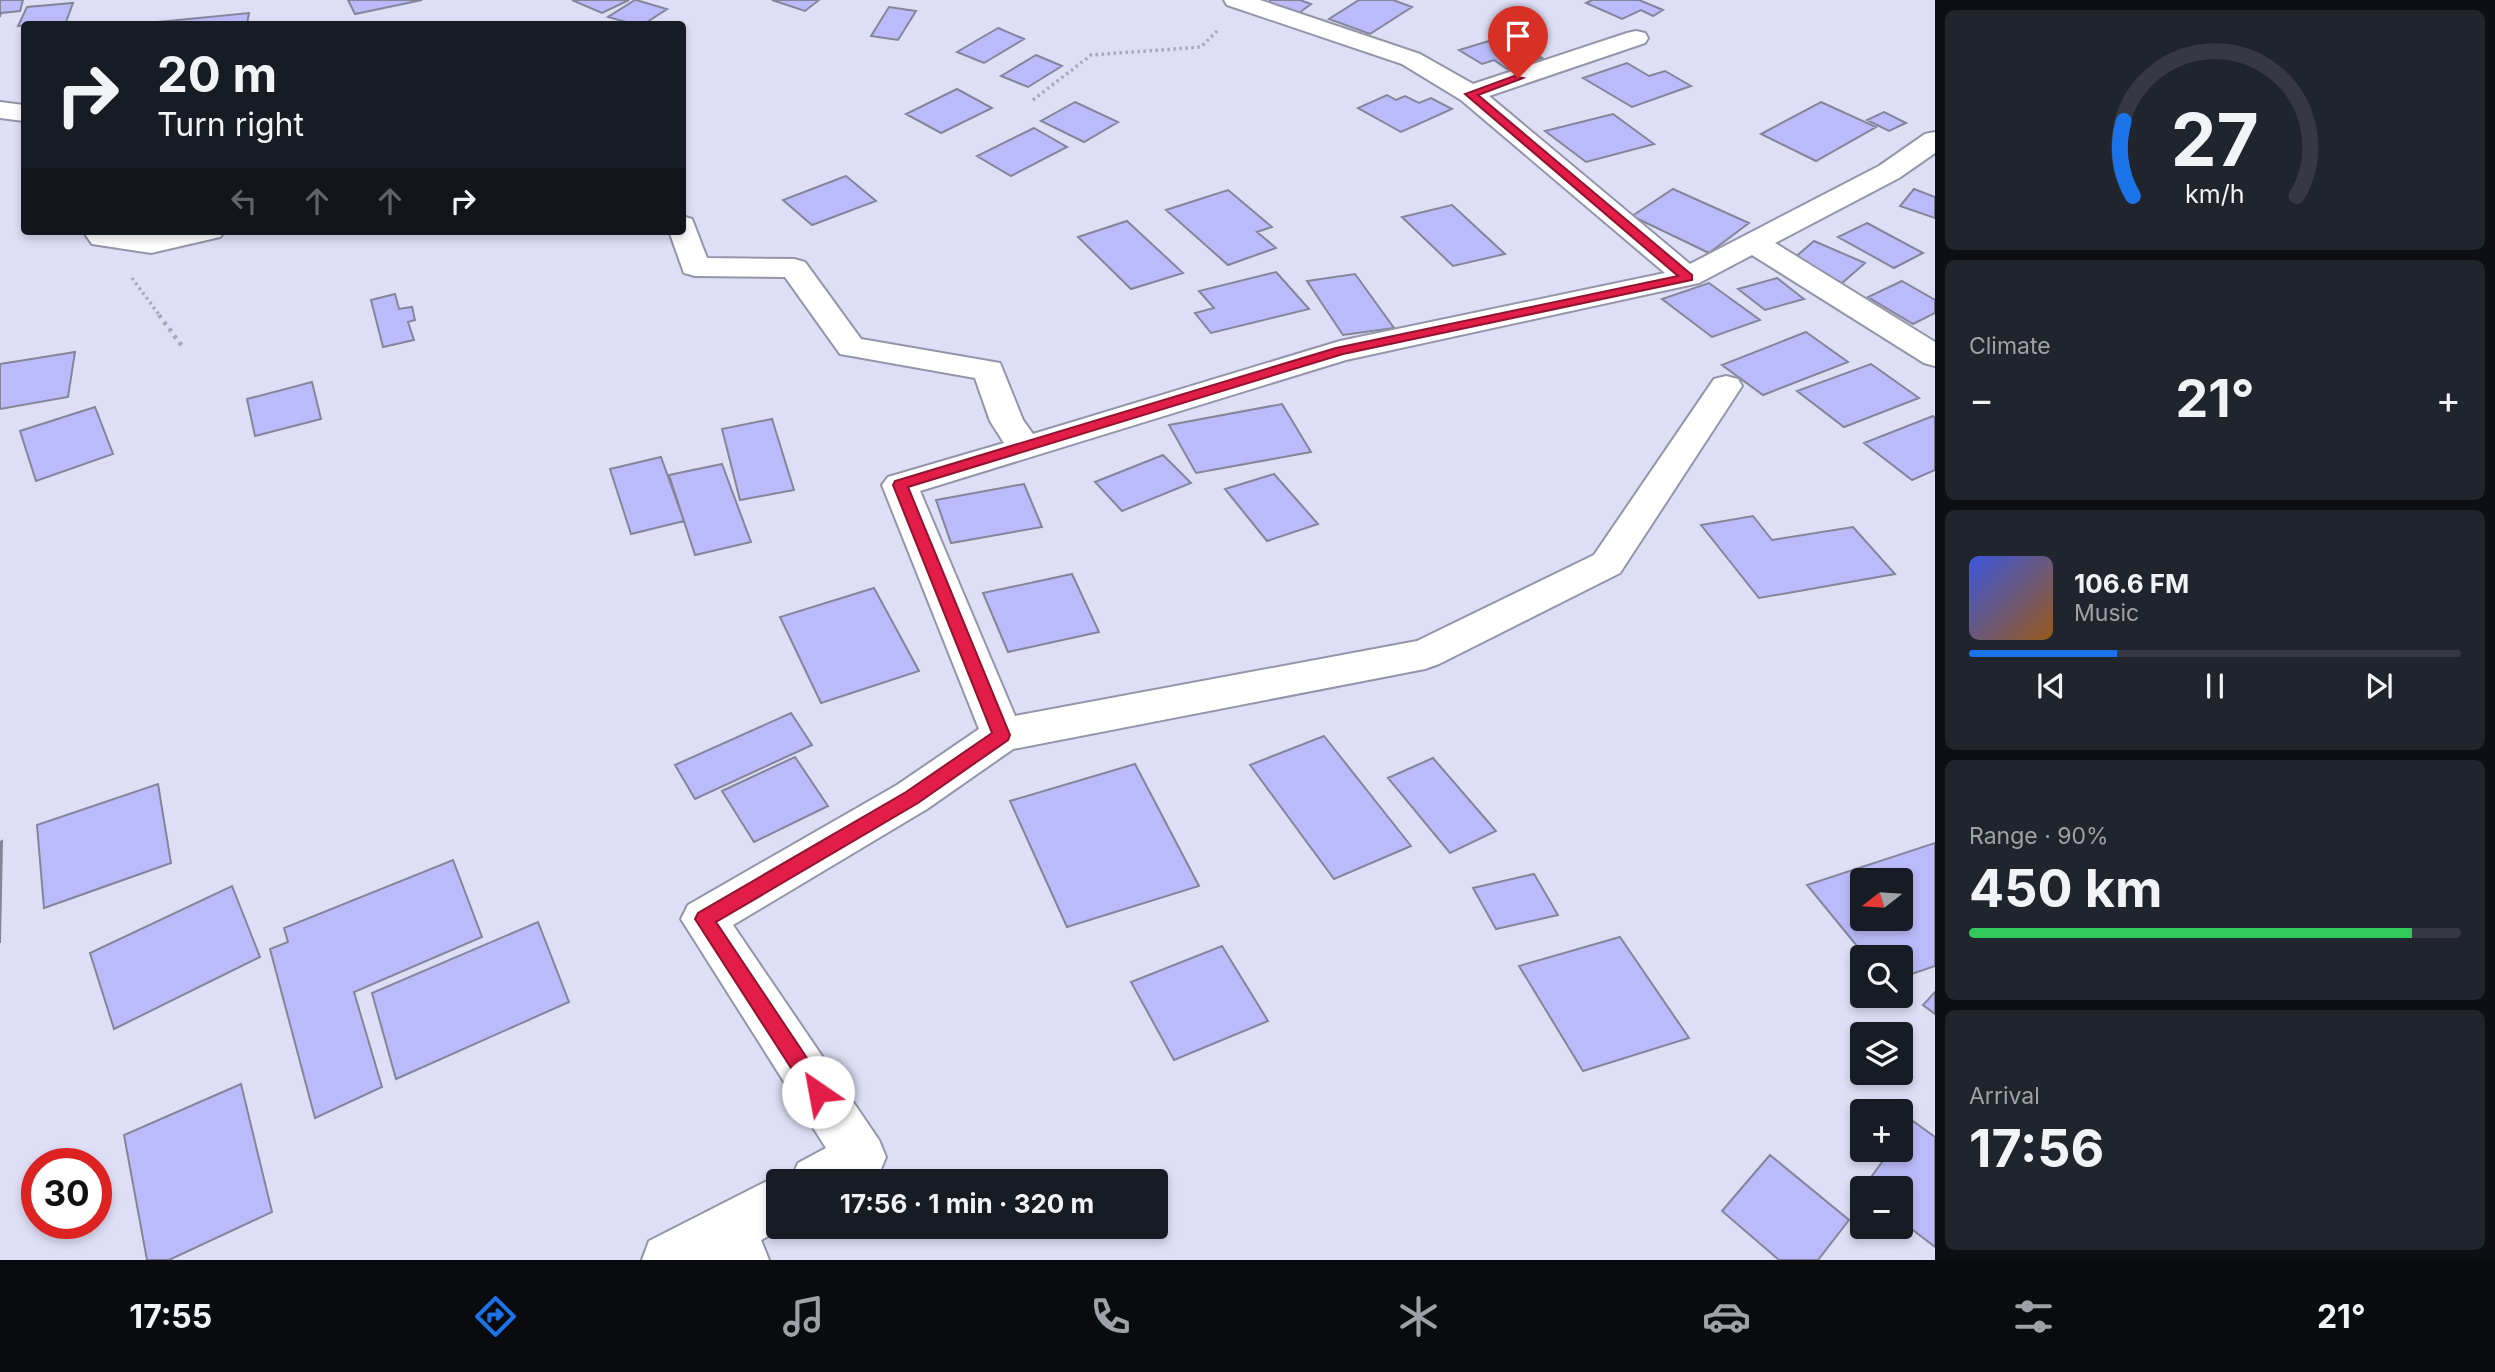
<!DOCTYPE html>
<html lang="en">
<head>
<meta charset="utf-8">
<style>
  body { margin:0; font-family:Inter,sans-serif; background:#20242c; color:#f1f3f6; height:100vh; display:flex; flex-direction:column; font-size:26px; white-space:nowrap }
  * { box-sizing:border-box; margin:0 }
  p { font-size:23px; color:#9ea1a6 }
  .icon { flex:none; width:38px; height:38px; fill:none; stroke:currentColor; stroke-width:2; stroke-linecap:round; stroke-linejoin:round }
  .map { position:relative; flex:1; overflow:hidden }
  .sheet { display:flex; flex-direction:column; gap:10px; padding:10px; background:#0d0f14; width:560px }
  .sheet>* { flex:none }
  .hud { position:absolute; left:21px; top:21px; width:665px; height:214px; border-radius:7px; box-shadow:0 4px 10px #0003; background:#171b24; color:#f1f3f6; overflow:hidden }
  .needle { width:46px; rotate:253deg }
  .fabs { position:absolute; left:1850px; top:868px; display:grid; gap:14px }
  .fabs a { display:grid; place-items:center; width:63px; height:63px; border-radius:7px; background:#171b24; box-shadow:0 4px 10px #0003; font-size:35px }
  .speed { position:absolute; left:21px; top:1148px; display:flex; gap:14px; font-size:35px; font-weight:700; text-align:center }
  .speed>* { display:grid; place-content:center; width:91px; height:91px; border-radius:50%; background:#171b24; box-shadow:0 4px 10px #0003; line-height:1 }
  .speed .limit { border:10px solid #d22; background:#fff; color:#111 }
  .pin { position:absolute; display:grid; place-items:center; width:60px; height:60px; color:#fff; margin:-72px -30px; border-radius:50% 50% 50% 0; rotate:-45deg; box-shadow:0 0 7px #0007 }
  .pin .icon { rotate:45deg }
  .me { position:absolute; width:77px; margin:-38px; rotate:327deg; stroke-linejoin:round; filter:drop-shadow(0 0 5px #0008) }
  .turn { display:flex; align-items:center; gap:24px; height:147px; padding:0 21px; font-size:32px }
  .turn .icon { width:91px; height:91px; stroke-width:2.5 }
  .turn b { display:block; font-size:49px; line-height:60px }
  .lanes { display:flex; align-items:center; height:66px; padding:0 21px; background:#0003; justify-content:center; gap:35px; direction:ltr }
  .lanes .off { opacity:.35 }
  .big { font-size:52px; font-weight:700; line-height:1.1 }
  .sheet .card { flex:1; display:flex; flex-direction:column; justify-content:center; gap:10px; min-width:0; padding:0 24px; border-radius:10px; background:#20242c }
  .sheet .dial { align-items:center; gap:0 }
  .dial svg { height:182px; overflow:visible; fill:none; stroke:#363941; stroke-width:7; stroke-linecap:round; text-anchor:middle }
  .dial text { fill:#f1f3f6; stroke:none }
  .song { display:flex; align-items:center; gap:21px }
  .cover { width:84px; height:84px; border-radius:10px; background:linear-gradient(135deg,hsl(230 70% 55%),hsl(30 70% 35%)) }
  .played { height:7px; border-radius:4px; background:linear-gradient(90deg,#1a73e8 30%,#363941 30%) }
  .keys { display:flex; justify-content:space-around; direction:ltr }
  .heat { display:flex; justify-content:space-between; align-items:center; font-size:38px; direction:ltr }
  .charge { height:10px; border-radius:5px; background:linear-gradient(90deg,#34c759 90%,#363941 0) }
  .trip { position:absolute; left:766px; top:1169px; width:402px; height:70px; border-radius:7px; background:#171b24; box-shadow:0 4px 10px #0003; font-weight:700; line-height:70px; text-align:center }
  .menu { display:flex; height:112px; justify-content:space-around; align-items:center; background:#090b0e; color:#9ea1a6 }
  .menu .icon { width:49px; height:49px }
  .menu .active { color:#1a73e8 }
  .menu b { font-size:32px; color:#f1f3f6 }
  main { display:flex; flex:1; min-height:0 }
  .map>svg:first-child { display:block }
  .building { fill:#bbbbfb; stroke:#85859a; stroke-width:2; fill-rule:evenodd }
  .lines { fill:none; stroke-linecap:round; stroke-linejoin:round }
  .minor-casing { stroke:#9595aa; stroke-width:4 }
  .path-far1 { stroke:#a9a9bc; stroke-width:3.5; stroke-dasharray:2.5 3.5; stroke-linecap:butt }
  .path { stroke:#a9a9bc; stroke-width:4.5; stroke-dasharray:3.5 5; stroke-linecap:butt }
  .minor { fill:#fff; fill-rule:evenodd }
  .route { fill:#e11d48; stroke:#92132f; stroke-width:2 }
</style>
</head>
<body>
<main>
<div class="map">
<svg width="1935" height="1260" viewBox="0 0 1935 1260">
  <rect width="100%" height="100%" fill="#dedff6"/>
  <!-- building -->
  <path class="building" d="M0 0H23L20 11 1 13 0 17Z
    M348 0H422L355 14Z
    M572 0H629L602 13Z
    M635 0H636L667 9 644 24H633L608 17Z
    M772 0H819L805 11Z
    M1271 0H1300L1311 4 1295 16 1264 5Z
    M1359 0H1393L1412 7 1370 34 1329 19Z
    M1592 0H1639L1663 10 1653 16 1641 10 1622 19 1586 3Z
    M73 3 66 22 18 26 27 7Z
    M889 7 916 11 898 40 871 36Z
    M249 13 247 24H137Z
    M998 28 1024 39 984 63 957 52Z
    M1505 36 1542 58 1507 69 1494 60 1482 64 1459 50Z
    M1036 55 1062 66 1028 87 1001 76Z
    M1627 63 1649 76 1665 71 1691 86 1632 107 1583 78Z
    M957 89 992 108 941 133 906 114Z
    M1387 95 1396 100 1405 96 1419 103 1431 98 1452 109 1401 132 1358 108Z
    M1075 102 1118 122 1084 142 1041 121Z
    M1821 102 1876 127 1816 161 1761 134Z
    M1884 112 1906 123 1889 131 1867 120Z
    M1613 114 1654 144 1586 162 1545 131Z
    M1034 128 1067 147 1011 176 977 156Z
    M846 176 876 201 812 225 783 200Z
    M1673 189 1749 223 1709 253 1632 216Z
    M1914 189 1935 197V218L1900 206Z
    M1228 190 1272 227 1257 232 1276 248 1228 265 1166 210Z
    M1452 205 1505 254 1453 266 1402 217Z
    M1127 221 1183 273 1131 289 1078 237Z
    M1867 223 1923 253 1894 268 1838 237Z
    M1814 241 1865 263 1842 283 1792 260Z
    M1276 272 1309 309 1211 333 1195 313 1214 308 1199 291Z
    M1355 274 1394 328 1343 335 1307 281Z
    M1777 278 1804 299 1765 310 1738 289Z
    M1902 281 1935 300V313L1913 324 1868 297Z
    M1709 283 1760 320 1712 337 1662 299Z
    M395 294 399 309 412 307 415 320 408 322 414 340 383 347 371 300Z
    M1806 332 1848 362 1763 395 1722 365Z
    M75 352 68 397 0 409V364Z
    M1871 364 1919 398 1844 427 1797 391Z
    M312 382 321 419 255 436 247 399Z
    M1282 404 1311 452 1196 473 1169 425Z
    M95 407 113 454 36 481 20 431Z
    M1933 416 1935 418V470L1912 480 1864 443Z
    M772 419 794 490 740 500 722 429Z
    M1163 455 1191 483 1122 511 1095 482Z
    M661 457 684 521 631 534 610 469Z
    M722 464 751 542 695 555 669 475Z
    M1274 474 1318 524 1267 541 1225 489Z
    M1024 484 1042 527 951 543 936 500Z
    M1753 516 1772 540 1853 527 1895 574 1759 598 1701 525Z
    M1072 574 1099 632 1008 652 983 593Z
    M874 588 919 671 821 703 780 617Z
    M791 713 812 745 695 799 675 765Z
    M1324 736 1411 846 1334 879 1250 765Z
    M795 757 828 806 754 842 722 791Z
    M1433 758 1496 831 1450 853 1388 778Z
    M1135 764 1199 886 1067 927 1010 801Z
    M158 784 171 863 44 908 37 825Z
    M2 841 0 943V842Z
    M1935 843V966L1900 978V957H1866L1807 885ZM1862 880H1900V919H1862Z
    M453 860 482 937 354 992 382 1087 315 1118 270 949 288 942 284 928Z
    M1534 874 1558 915 1496 929 1473 888Z
    M232 886 260 957 114 1029 90 953Z
    M538 922 569 1002 396 1079 372 993Z
    M1620 937 1689 1038 1583 1071 1519 966Z
    M1222 946 1268 1021 1174 1060 1131 982Z
    M1935 992V1014L1923 1005Z
    M241 1084 272 1212 169 1260H147L124 1135Z
    M1913 1121 1935 1137V1247L1900 1220V1188H1863L1891 1150H1900V1137Z
    M1770 1155 1849 1220 1818 1260H1779L1722 1211Z"/>
  <g class="lines">
    <defs>
      <path id="minor" d="M1224 0H1260L1420 54 1473 84 1627 33 1636 31 1645 33 1648 38 1645 43 1489 96 1690 264 1879 166 1925 134 1935 132V153L1899 178 1775 243 1935 342V366L1924 363 1752 255 1699 283 1346 360 920 491 1015 716 1417 641 1594 555 1714 379 1726 376 1738 379 1742 386 1620 573 1439 664 1425 669 1013 749 927 809 733 925 879 1140 886 1157 879 1174 866 1181H779V1227H785L761 1240 769 1260H642L649 1241 761 1184 779 1176 790 1181 798 1163 826 1148 681 919 688 905 897 785 979 729 882 485 888 477 1004 443 990 421 975 378 840 354 785 277 695 276 684 273 669 231H682V216L692 219 707 258 794 259 805 262 861 339 1000 363 1023 420 1033 434 1340 341 1665 273 1461 100 1402 64 1227 5Z
        M0 102 24 105V121L0 118Z
        M83 231 151 235 170 231H225L220 237 151 253 92 244Z"/>
    </defs>
    <!-- minor casing -->
    <use href="#minor" class="minor-casing"/>
    <!-- path-far1 -->
    <path class="path-far1" d="M1033 100 1091 55 1201 47 1218 30
      M132 278 160 316"/>
    <!-- path -->
    <path class="path" d="M159 315 182 346"/>
    <!-- minor -->
    <use href="#minor" class="minor"/>
  </g>
  <!-- route -->
  <path class="route" d="M1514 76 1523 78 1478 95 1692 275V280L1343 354 908 487 1010 735 1008 740 918 803 716 922 825 1085 828 1092 825 1099 818 1102 811 1099 695 919 698 913 906 792 992 733 893 485 895 481 1336 348 1678 276 1465 94Z"/>
</svg>
<div class="fabs">
<a><svg class="needle" viewBox="-14 -14 28 28"><path d="M0-13l5 13h-10z" fill="#e53935"/><path d="M0 13l5-13h-10z" fill="#9ea1a6"/></svg></a>
<a><svg class="icon" aria-label="search" viewBox="0 0 24 24"><circle cx="10" cy="10" r="6"/><path d="M15 15l6 6"/></svg></a>
<a><svg class="icon" aria-label="layers" viewBox="0 0 24 24"><path d="M12 4l9 5-9 5-9-5zM3 14l9 5 9-5"/></svg></a>
<a>+</a>
<a>−</a>
</div>
<div class="speed"><div class="limit">30</div></div>
<div class="pin" style="left:1518px;top:78px;background:#d93025"><svg class="icon" aria-label="arrive" viewBox="0 0 24 24"><path d="M6 21V4h12l-3 4 3 4H6"/></svg></div>
<svg class="me" style="left:818px;top:1092px" viewBox="-20 -20 40 40"><circle r="19" fill="#fff"/><path d="M0-13L10 11 0 6-10 11z" fill="#e11d48"/></svg>
<div class="trip">17:56 · 1 min · 320 m</div>
<div class="hud">
<div class="turn"><svg class="icon" aria-label="right" viewBox="0 0 24 24"><path d="M7 20v-9h11M14 6l5 5-5 5"/></svg><div><b>20 m</b>Turn right</div></div>
<div class="lanes"><svg class="icon off" aria-label="left" viewBox="0 0 24 24"><path d="M17 20v-9H6M10 6l-5 5 5 5"/></svg><svg class="icon off" aria-label="ahead" viewBox="0 0 24 24"><path d="M12 20V5M6 11l6-6 6 6"/></svg><svg class="icon off" aria-label="ahead" viewBox="0 0 24 24"><path d="M12 20V5M6 11l6-6 6 6"/></svg><svg class="icon" aria-label="right" viewBox="0 0 24 24"><path d="M7 20v-9h11M14 6l5 5-5 5"/></svg></div>
</div>
</div>
<section class="sheet">
<div class="card dial"><svg viewBox="0 0 100 80">
<path d="M14 69A42 42 0 1 1 86 69"/>
<path d="M14 69A42 42 0 0 1 10 36" stroke="#1a73e8"/>
<text x="50" y="56" font-size="32" font-weight="700">27</text>
<text x="50" y="72" font-size="11">km/h</text>
</svg></div>
<div class="card"><p>Climate</p>
<div class="heat"><a>−</a><b class="big">21°</b><a>+</a></div>
</div>
<div class="card">
<div class="song"><i class="cover"></i><div><b>106.6 FM</b><p>Music</p></div></div>
<div class="played"></div>
<div class="keys"><svg class="icon" aria-label="previous" viewBox="0 0 24 24"><path d="M18 5L8 12l10 7zM5 5v14"/></svg><svg class="icon" aria-label="pause" viewBox="0 0 24 24"><path d="M8 5v14M16 5v14"/></svg><svg class="icon" aria-label="next" viewBox="0 0 24 24"><path d="M6 5l10 7-10 7zM19 5v14"/></svg></div>
</div>
<div class="card"><p>Range · 90%</p><b class="big">450 km</b><div class="charge"></div></div>
<div class="card"><p>Arrival</p><b class="big">17:56</b></div>
</section>
</main>
<nav class="menu">
<b>17:55</b>
<svg class="icon active" aria-label="directions" viewBox="0 0 24 24"><path d="M12 3l9 9-9 9-9-9zM9 14v-3h6M13 9l2 2-2 2"/></svg>
<svg class="icon" aria-label="music" viewBox="0 0 24 24"><path d="M9 18V5l10-2v13"/><circle cx="6" cy="18" r="3"/><circle cx="16" cy="16" r="3"/></svg>
<svg class="icon" aria-label="phone" viewBox="0 0 24 24"><path d="M5 4h4l2 5-3 2q2 4 5 5l2-3 5 2v4C11 20 4 13 5 4z"/></svg>
<svg class="icon" aria-label="climate" viewBox="0 0 24 24"><path d="M12 3v18M4 7l16 10M4 17L20 7"/></svg>
<svg class="icon" aria-label="car" viewBox="0 0 24 24"><path d="M5 17H2v-5l4-1 3-4h7l3 4 3 1v5h-3M9 17h6M6 11h13"/><circle cx="7" cy="17" r="2"/><circle cx="17" cy="17" r="2"/></svg>
<svg class="icon" aria-label="filters" viewBox="0 0 24 24"><path d="M4 7h16M4 17h16"/><circle cx="9" cy="7" r="2"/><circle cx="15" cy="17" r="2"/></svg>
<b>21°</b>
</nav>
</body>
</html>
